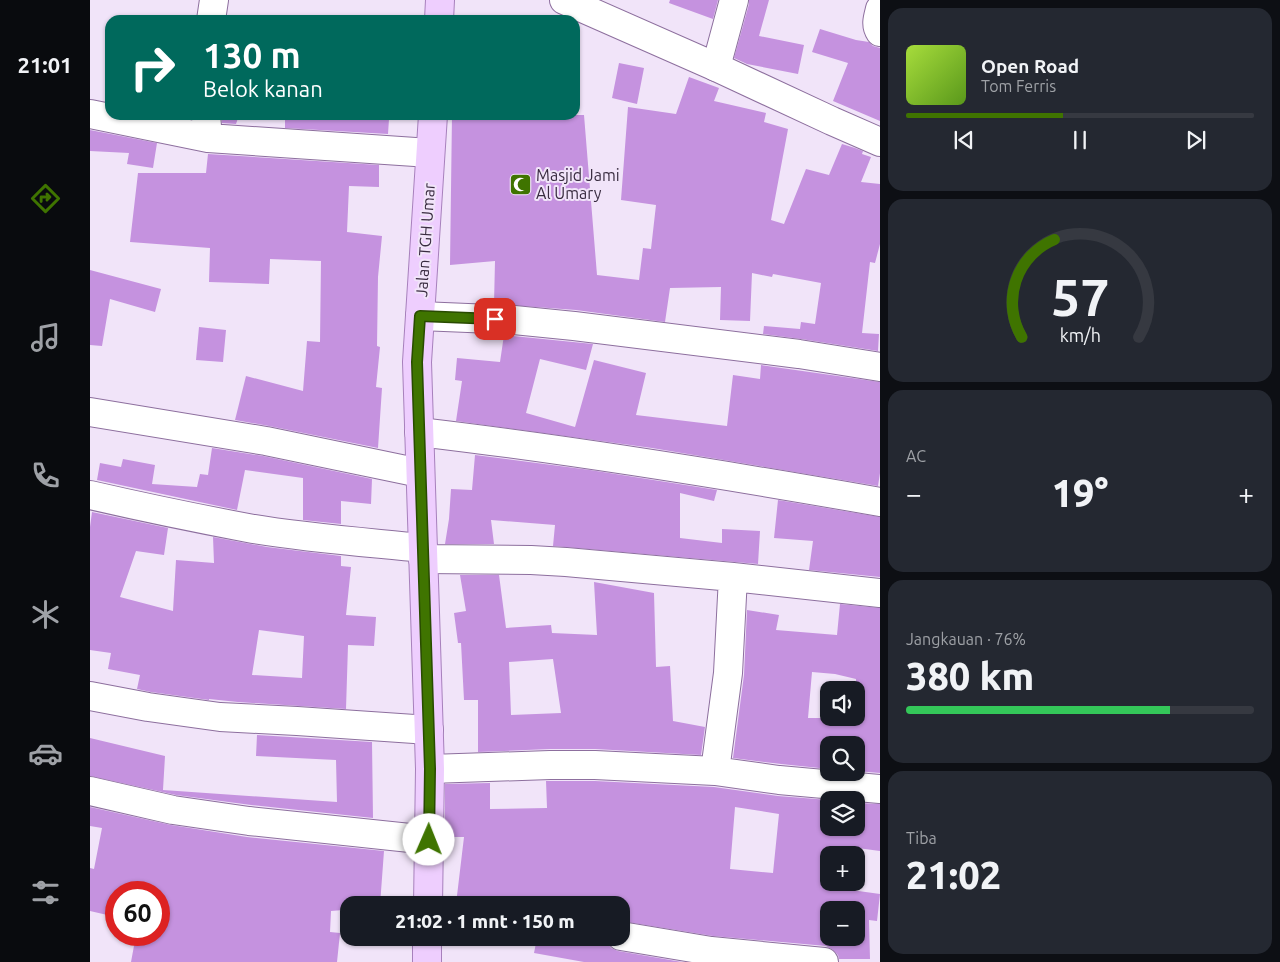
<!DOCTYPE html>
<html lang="id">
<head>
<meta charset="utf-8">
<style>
  body { margin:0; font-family:Ubuntu,sans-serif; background:#242831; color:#f1f3f6; height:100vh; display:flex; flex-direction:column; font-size:19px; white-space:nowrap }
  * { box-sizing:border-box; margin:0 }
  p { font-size:16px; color:#9ea1a6 }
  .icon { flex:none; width:28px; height:28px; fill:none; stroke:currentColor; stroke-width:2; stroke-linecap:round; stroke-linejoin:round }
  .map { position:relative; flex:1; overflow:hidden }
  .sheet { display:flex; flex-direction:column; gap:8px; padding:8px; background:#0d0f14; width:400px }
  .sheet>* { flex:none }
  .banner { position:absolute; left:15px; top:15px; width:475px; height:105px; border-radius:15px; box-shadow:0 1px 4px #0004; background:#00695c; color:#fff; overflow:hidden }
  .fabs { position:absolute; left:730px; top:681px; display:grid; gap:10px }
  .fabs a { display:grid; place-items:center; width:45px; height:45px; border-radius:10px; background:#171b24; box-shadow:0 1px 4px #0004; font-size:25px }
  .speed { position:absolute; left:15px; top:881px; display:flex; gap:10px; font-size:25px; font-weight:700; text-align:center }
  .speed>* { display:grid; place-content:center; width:65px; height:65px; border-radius:50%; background:#171b24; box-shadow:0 1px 4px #0004; line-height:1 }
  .speed .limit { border:8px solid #d22; background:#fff; color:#111 }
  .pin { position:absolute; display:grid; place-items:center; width:42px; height:42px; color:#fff; margin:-21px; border-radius:10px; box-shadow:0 2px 8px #0006 }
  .me { position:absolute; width:55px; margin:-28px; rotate:1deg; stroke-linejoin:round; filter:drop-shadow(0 0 4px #0008) }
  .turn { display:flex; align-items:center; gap:18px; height:105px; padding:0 15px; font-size:22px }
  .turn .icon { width:65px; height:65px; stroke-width:2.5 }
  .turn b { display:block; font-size:35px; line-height:42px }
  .big { font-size:38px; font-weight:800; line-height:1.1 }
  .sheet .widget { flex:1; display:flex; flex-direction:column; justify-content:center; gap:8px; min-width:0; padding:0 18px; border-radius:15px; background:#242831 }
  .sheet .dial { align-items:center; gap:0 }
  .dial svg { height:130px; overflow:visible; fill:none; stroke:#363941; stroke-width:7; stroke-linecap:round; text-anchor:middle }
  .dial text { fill:#f1f3f6; stroke:none }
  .song { display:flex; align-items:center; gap:15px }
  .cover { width:60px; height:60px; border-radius:8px; background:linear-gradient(135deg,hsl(80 70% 55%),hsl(90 70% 35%)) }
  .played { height:5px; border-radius:2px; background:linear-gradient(90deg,#3f7400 45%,#363941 45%) }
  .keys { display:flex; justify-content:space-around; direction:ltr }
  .heat { display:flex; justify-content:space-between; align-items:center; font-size:28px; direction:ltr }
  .charge { height:8px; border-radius:4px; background:linear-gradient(90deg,#34c759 76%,#363941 0) }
  .trip { position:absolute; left:250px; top:896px; width:290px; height:50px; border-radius:15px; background:#171b24; box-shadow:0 1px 4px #0004; font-weight:800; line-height:50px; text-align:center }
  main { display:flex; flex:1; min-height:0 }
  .tabs { display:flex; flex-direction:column; width:90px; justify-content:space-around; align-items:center; background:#090b0e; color:#9ea1a6 }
  .tabs .icon { width:35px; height:35px }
  .tabs .current { color:#3f7400 }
  .tabs b { font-size:22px; color:#f1f3f6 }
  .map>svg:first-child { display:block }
  .building { fill:#c592df; fill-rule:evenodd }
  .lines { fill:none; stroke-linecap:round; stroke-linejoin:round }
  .street-casing { stroke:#8d6f9e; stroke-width:30 }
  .secondary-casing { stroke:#8d6f9e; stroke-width:30 }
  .primary-casing { stroke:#a780bc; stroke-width:30 }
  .street { stroke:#fff; stroke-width:28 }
  .secondary { stroke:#fff; stroke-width:28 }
  .primary { stroke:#eecefe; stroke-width:28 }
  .route-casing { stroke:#294b00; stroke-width:12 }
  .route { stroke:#3f7400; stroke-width:9 }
  .labels { text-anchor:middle; stroke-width:4; stroke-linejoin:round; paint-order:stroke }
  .poi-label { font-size:16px; fill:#392c40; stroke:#f1e4f9; text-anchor:start }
  .street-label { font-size:16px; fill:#392c40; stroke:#f1e4f9 }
</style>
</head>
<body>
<main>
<nav class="tabs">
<b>21:01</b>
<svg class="icon current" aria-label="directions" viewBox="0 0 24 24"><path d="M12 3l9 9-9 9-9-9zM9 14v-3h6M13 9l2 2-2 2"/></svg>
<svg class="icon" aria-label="music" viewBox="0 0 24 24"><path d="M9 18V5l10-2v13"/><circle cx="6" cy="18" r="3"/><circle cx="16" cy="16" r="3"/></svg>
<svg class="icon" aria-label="phone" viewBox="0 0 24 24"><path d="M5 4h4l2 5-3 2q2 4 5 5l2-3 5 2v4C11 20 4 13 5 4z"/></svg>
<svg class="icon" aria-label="climate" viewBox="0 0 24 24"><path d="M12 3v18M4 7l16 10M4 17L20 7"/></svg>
<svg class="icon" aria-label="car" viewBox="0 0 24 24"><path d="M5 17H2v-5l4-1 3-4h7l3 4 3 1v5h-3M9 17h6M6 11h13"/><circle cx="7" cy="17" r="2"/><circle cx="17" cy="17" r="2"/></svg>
<svg class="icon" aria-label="filters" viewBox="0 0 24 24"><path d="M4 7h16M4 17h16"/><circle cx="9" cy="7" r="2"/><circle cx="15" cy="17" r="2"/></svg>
</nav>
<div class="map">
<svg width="790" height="962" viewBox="0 0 790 962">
  <rect width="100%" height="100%" fill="#f1e4f9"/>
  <!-- building -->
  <path class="building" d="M580 0H628L623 19 579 3Z
    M659 0H679L669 36 714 45 708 74 657 64 644 58 659 4Z
    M730 29 766 40 779 42 783 46 790 48V121L743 101 758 63 722 52Z
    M529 63 554 68 547 104 522 98Z
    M599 77 629 88 624 101 676 113 674 122 698 129 681 220 694 224 716 169 739 175 752 144 765 148 773 151 772 154 781 157 771 182 790 184V244L785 263 780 262 772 333 789 334 788 351 711 339 673 334 674 326 710 329 711 322 725 324 731 283 683 274 682 277 662 273 660 321 630 320 631 287 580 288 575 322 486 310 404 304 405 261 360 265 362 115H494L507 275 549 280 553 248 561 249 566 205 531 200 538 107 586 114Z
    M132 115 148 118 146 124 132 123Z
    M195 115H238L299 119 298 134 195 128Z
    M0 130 67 143 63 168 37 164 39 153 0 151Z
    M118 154 289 165V187L259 186 257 232 292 236 288 277 287 346 290 347 286 387 292 388 288 448 179 426 145 420 156 376 213 391 217 341 230 342 231 261 180 259 179 284 119 282 120 248 40 242 48 173H116Z
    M0 270 71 289 65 312 20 299 12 346 0 345Z
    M109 327 136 330 133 362 106 360Z
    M414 335 503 344 496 370 450 359 436 413 485 427 504 360 556 373 546 415 637 426 643 375 670 379 671 365 790 382V473L788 486 562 448 366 421 372 381 365 380 367 358 410 362Z
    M122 448 173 456 282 479 281 504 251 501V524L213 520V478L155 470 147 510 7 480 10 463 31 467 33 459 65 465 62 484 107 487 110 474 118 475Z
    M385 455 500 470 627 490 624 501 590 493V538L632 543V529L670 531 668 564 463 546 465 525 401 520 404 544H355L359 519 361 489 382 490Z
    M688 500 790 517V577L719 570 723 541 684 538Z
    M2 512 78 528 74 555 46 551 30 597 83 611 86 560 124 563 123 537 177 547 251 556V566L261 567 256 615 286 617 284 646 258 645 256 709 148 702 119 699V700L61 692 47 689 50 675 18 669 21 653 0 650V527ZM169 630 214 636 212 678 162 675Z
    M370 575H409L416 628 461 625 462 633 507 635 504 582 564 593 566 667 580 666 583 721 615 727 611 755 505 749H460L388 752V700H374L371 643H368L364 613 376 611ZM463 659 471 713 421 715 419 662Z
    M750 604 790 608V773L766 771V745H739V769L691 764 643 758 654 675 657 610 689 615 686 630 747 635ZM722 672 745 674 766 679V718H718Z
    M167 735 282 742 283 818 161 805 86 795 0 776V738L75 756 73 790 247 802 246 760 166 756Z
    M456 781H505L624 787 688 796 739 800V828H766V803L790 804V851L760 847 759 855H739V882H755L754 889 790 894 787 921 779 920 780 959H749L748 955 743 950 736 946 623 936 531 921V905H412L413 901 366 904 374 837H355V784L400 783V809L457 808ZM645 807 689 814 683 873 640 869ZM739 910H766V938H739Z
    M0 807 81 825 157 837 294 851 290 905H254L253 910 241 911 240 932 250 933 247 962H41L46 935H69V892H26V917L0 911V868L4 869 12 828 0 826Z
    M447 938H516L517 942 521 948 528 951 592 962H494L444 953Z"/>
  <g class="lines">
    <defs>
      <path id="street" d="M790 9C788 17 785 25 790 32
        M121 20 124 0
        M626 67 644 0
        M0 114 118 138 340 153
        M116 115 118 138
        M330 316 424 320 484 326 709 354 790 367
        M0 412 176 441 330 473
        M329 432C483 450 637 475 790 502
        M0 495C52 507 105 518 158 528 215 538 274 542 333 548
        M333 559 441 560 476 562 643 577 790 593
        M0 696 58 707 130 717 207 721 339 730
        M340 769 460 765H505L625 771 689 780 790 789
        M625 771 638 673 643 577
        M0 791 83 810 159 821 339 840
        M531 936 621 951 734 962"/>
      <path id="secondary" d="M474 0 626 67 742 121 790 142"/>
      <path id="primary" d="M349 20 350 0
        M338 905 340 769 327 362 343 115
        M337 962V938"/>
    </defs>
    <!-- street casing -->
    <use href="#street" class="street-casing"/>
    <!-- secondary casing -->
    <use href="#secondary" class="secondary-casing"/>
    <!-- primary casing -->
    <use href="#primary" class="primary-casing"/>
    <!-- street -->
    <use href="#street" class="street"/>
    <!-- secondary -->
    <use href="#secondary" class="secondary"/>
    <!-- primary -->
    <use href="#primary" class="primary"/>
  </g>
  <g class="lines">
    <defs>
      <path id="route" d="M339 840 340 769 327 362 330 316 405 319"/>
    </defs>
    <!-- route casing -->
    <use href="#route" class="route-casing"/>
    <!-- route -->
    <use href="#route" class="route"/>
  </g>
  <!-- icons -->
  <defs>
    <symbol id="mosque-square" viewBox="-11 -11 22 22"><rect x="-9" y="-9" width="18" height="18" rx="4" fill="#3f7400" stroke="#f1e4f9"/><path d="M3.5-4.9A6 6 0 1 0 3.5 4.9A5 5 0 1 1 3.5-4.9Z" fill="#fff"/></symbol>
  </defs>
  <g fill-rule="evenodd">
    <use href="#mosque-square" x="418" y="172" width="25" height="25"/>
  </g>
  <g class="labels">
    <!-- poi labels -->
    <g class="poi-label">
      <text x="446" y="181">Masjid Jami<tspan x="446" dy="18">Al Umary</tspan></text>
    </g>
    <!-- street labels -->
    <g class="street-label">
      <text transform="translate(335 240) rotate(-86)" y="6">Jalan TGH Umar</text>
    </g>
  </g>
</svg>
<div class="fabs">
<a><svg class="icon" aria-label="sound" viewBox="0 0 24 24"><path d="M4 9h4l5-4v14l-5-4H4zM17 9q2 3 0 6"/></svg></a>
<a><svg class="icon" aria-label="search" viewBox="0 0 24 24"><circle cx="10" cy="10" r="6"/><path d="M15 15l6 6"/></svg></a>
<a><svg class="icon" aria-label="layers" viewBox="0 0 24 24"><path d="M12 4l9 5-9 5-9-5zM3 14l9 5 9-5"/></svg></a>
<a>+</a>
<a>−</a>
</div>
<div class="speed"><div class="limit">60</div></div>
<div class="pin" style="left:405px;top:319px;background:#d93025"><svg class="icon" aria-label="arrive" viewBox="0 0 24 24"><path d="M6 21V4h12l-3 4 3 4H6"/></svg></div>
<svg class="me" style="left:339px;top:840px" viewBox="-20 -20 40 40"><circle r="19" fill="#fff"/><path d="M0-13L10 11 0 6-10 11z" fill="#3f7400"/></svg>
<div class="trip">21:02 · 1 mnt · 150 m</div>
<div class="banner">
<div class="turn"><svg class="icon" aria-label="right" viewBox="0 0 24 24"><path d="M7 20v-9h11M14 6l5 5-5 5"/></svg><div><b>130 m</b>Belok kanan</div></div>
</div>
</div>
<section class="sheet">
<div class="widget">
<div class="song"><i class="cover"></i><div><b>Open Road</b><p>Tom Ferris</p></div></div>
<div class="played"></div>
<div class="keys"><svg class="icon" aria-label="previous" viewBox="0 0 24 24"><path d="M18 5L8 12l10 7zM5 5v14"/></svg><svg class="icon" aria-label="pause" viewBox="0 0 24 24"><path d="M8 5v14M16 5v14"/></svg><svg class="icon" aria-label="next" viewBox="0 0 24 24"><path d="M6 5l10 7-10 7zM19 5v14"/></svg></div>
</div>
<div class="widget dial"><svg viewBox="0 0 100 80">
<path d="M14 69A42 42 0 1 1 86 69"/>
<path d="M14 69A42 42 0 0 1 34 9" stroke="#3f7400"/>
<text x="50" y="56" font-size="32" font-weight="700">57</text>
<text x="50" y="72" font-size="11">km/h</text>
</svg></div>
<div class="widget"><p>AC</p>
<div class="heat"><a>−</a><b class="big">19°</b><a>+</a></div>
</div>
<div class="widget"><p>Jangkauan · 76%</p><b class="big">380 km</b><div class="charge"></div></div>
<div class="widget"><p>Tiba</p><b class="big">21:02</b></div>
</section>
</main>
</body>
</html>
